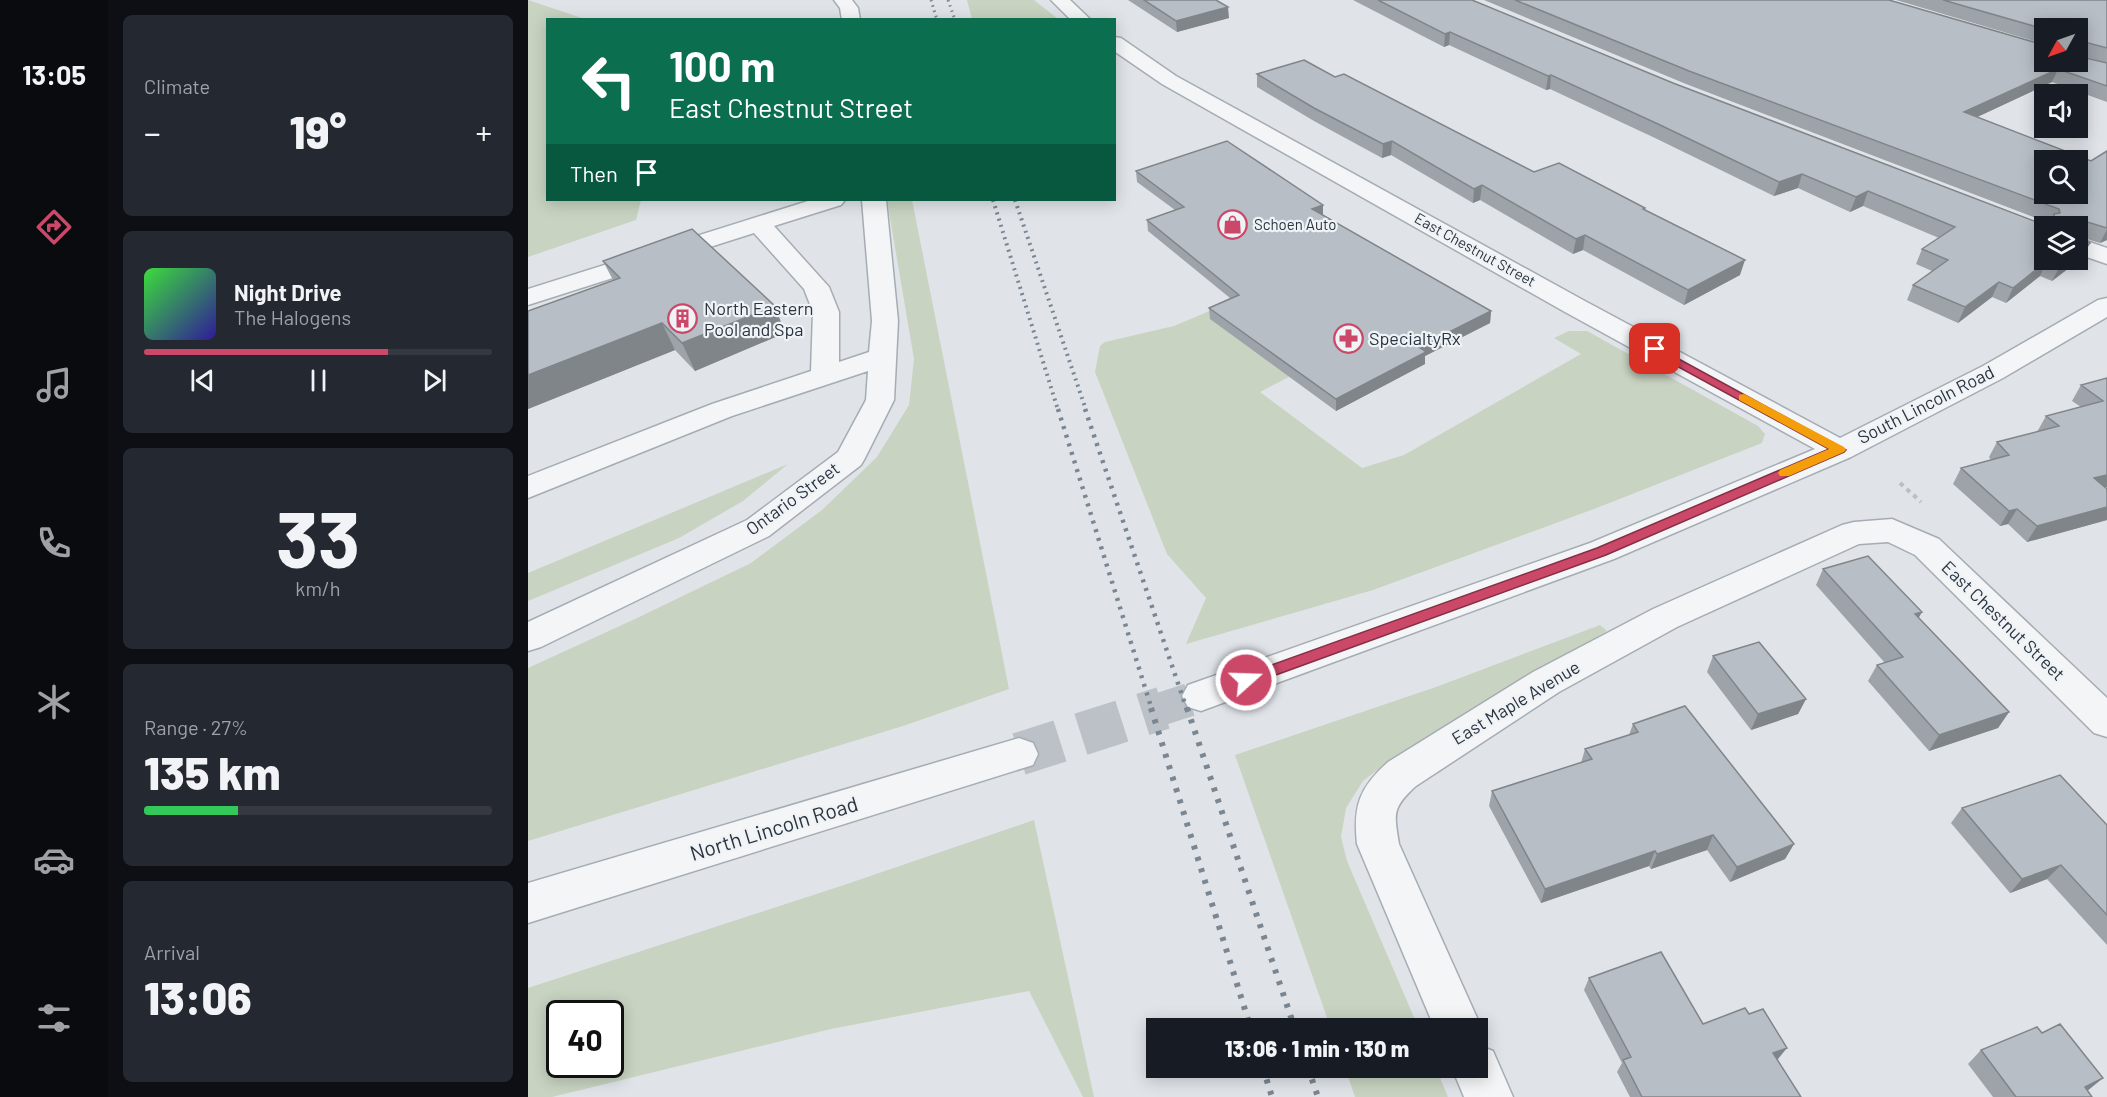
<!DOCTYPE html>
<html lang="en">
<head>
<meta charset="utf-8">
<style>
  body { margin:0; font-family:Barlow,sans-serif; background:#242831; color:#f1f3f6; height:100vh; display:flex; flex-direction:column; font-size:22px; white-space:nowrap }
  * { box-sizing:border-box; margin:0 }
  p { font-size:20px; color:#9ea1a6 }
  .icon { flex:none; width:33px; height:33px; fill:none; stroke:currentColor; stroke-width:2; stroke-linecap:round; stroke-linejoin:round }
  .map { position:relative; flex:1; overflow:hidden }
  .side { display:flex; flex-direction:column; gap:15px; padding:15px; background:#0d0f14; width:420px }
  .side>* { flex:none }
  .top-card { position:absolute; left:18px; top:18px; width:570px; height:183px; border-radius:0px; box-shadow:0 3px 15px #0003; background:#0b6e4f; color:#fff; overflow:hidden }
  .needle { width:39px; rotate:230deg }
  .tools { position:absolute; left:1506px; top:18px; display:grid; gap:12px }
  .tools a { display:grid; place-items:center; width:54px; height:54px; border-radius:0px; background:#171b24; box-shadow:0 3px 15px #0003; font-size:30px }
  .speed { position:absolute; left:18px; top:1000px; display:flex; gap:12px; font-size:30px; font-weight:700; text-align:center }
  .speed>* { display:grid; place-content:center; width:78px; height:78px; border-radius:50%; background:#171b24; box-shadow:0 3px 15px #0003; line-height:1 }
  .speed .limit { border:3px solid #111; border-radius:9px; background:#fff; color:#111 }
  .pin { position:absolute; display:grid; place-items:center; width:51px; height:51px; color:#fff; margin:-26px; border-radius:12px; box-shadow:0 3px 9px #0006 }
  .me { position:absolute; width:66px; margin:-33px; rotate:70deg; stroke-linejoin:round; filter:drop-shadow(0 0 4px #0008) }
  .turn { display:flex; align-items:center; gap:21px; height:126px; padding:0 24px; font-size:27px }
  .turn .icon { width:78px; height:78px; stroke-width:2.5 }
  .turn b { display:block; font-size:42px; line-height:51px }
  .then { display:flex; align-items:center; height:57px; padding:0 24px; background:#0003; gap:12px; font-size:22px }
  .big { font-size:45px; font-weight:800; line-height:1.1 }
  .side .widget { flex:1; display:flex; flex-direction:column; justify-content:center; gap:9px; min-width:0; padding:0 21px; border-radius:9px; background:#242831 }
  .side .dial { align-items:center; gap:0 }
  .dial b { font-size:78px; line-height:1 }
  .song { display:flex; align-items:center; gap:18px }
  .cover { width:72px; height:72px; border-radius:9px; background:linear-gradient(135deg,hsl(120 70% 55%),hsl(250 70% 35%)) }
  .played { height:6px; border-radius:3px; background:linear-gradient(90deg,#cb4869 70%,#363941 70%) }
  .keys { display:flex; justify-content:space-around; direction:ltr }
  .heat { display:flex; justify-content:space-between; align-items:center; font-size:33px; direction:ltr }
  .charge { height:9px; border-radius:4px; background:linear-gradient(90deg,#34c759 27%,#363941 0) }
  .trip { position:absolute; left:618px; top:1018px; width:342px; height:60px; border-radius:0px; background:#171b24; box-shadow:0 3px 15px #0003; font-weight:800; line-height:60px; text-align:center }
  main { display:flex; flex:1; min-height:0 }
  .tab-bar { display:flex; flex-direction:column; width:108px; justify-content:space-around; align-items:center; background:#090b0e; color:#9ea1a6 }
  .tab-bar .icon { width:42px; height:42px }
  .tab-bar .active { color:#cb4869 }
  .tab-bar b { font-size:27px; color:#f1f3f6 }
  .map>svg:first-child { display:block }
  .green { fill:#c8d3c1; fill-rule:evenodd }
  .lines { fill:none; stroke-linecap:round; stroke-linejoin:round }
  .minor-tunnel-far1 { stroke:#bbc1c7; stroke-width:33; stroke-dasharray:33 16; stroke-linecap:butt }
  .minor-tunnel { stroke:#bbc1c7; stroke-width:43; stroke-dasharray:43 22; stroke-linecap:butt }
  .minor-casing { stroke:#a5acb3; stroke-width:3 }
  .path { stroke:#babfc4; stroke-width:4; stroke-dasharray:4.5 4.5; stroke-linecap:butt }
  .minor { fill:#f3f5f7; fill-rule:evenodd }
  .rail-far3 { stroke:#7a8692; stroke-width:3; stroke-dasharray:1.5 4; stroke-linecap:butt }
  .rail-far2 { stroke:#7a8692; stroke-width:4; stroke-dasharray:2 4.5; stroke-linecap:butt }
  .rail-far1 { stroke:#7a8692; stroke-width:4.5; stroke-dasharray:3 6; stroke-linecap:butt }
  .rail { stroke:#7a8692; stroke-width:6; stroke-dasharray:4 8; stroke-linecap:butt }
  .wall { fill:#9da3a9 }
  .shaded-wall { fill:#80858a }
  .building { fill:#b7bec5; stroke:#80858a; stroke-width:1.5; fill-rule:evenodd }
  .route { fill:#cb4869; stroke:#842f44; stroke-width:1.5 }
  .slow { fill:#f59e0b }
  .labels { text-anchor:middle; stroke-width:4.5; stroke-linejoin:round; paint-order:stroke }
  .far-poi-label { font-size:15px; fill:#293440; stroke:#f0f3f6; text-anchor:start }
  .far-street-label { font-size:15px; fill:#293440; stroke:#f0f3f6 }
  .poi-label { font-size:18px; fill:#293440; stroke:#f0f3f6; text-anchor:start }
  .street-label { font-size:18px; fill:#293440; stroke:#f0f3f6 }
  .near-street-label { font-size:21px; fill:#293440; stroke:#f0f3f6 }
</style>
</head>
<body>
<main>
<nav class="tab-bar">
<b>13:05</b>
<svg class="icon active" aria-label="directions" viewBox="0 0 24 24"><path d="M12 3l9 9-9 9-9-9zM9 14v-3h6M13 9l2 2-2 2"/></svg>
<svg class="icon" aria-label="music" viewBox="0 0 24 24"><path d="M9 18V5l10-2v13"/><circle cx="6" cy="18" r="3"/><circle cx="16" cy="16" r="3"/></svg>
<svg class="icon" aria-label="phone" viewBox="0 0 24 24"><path d="M5 4h4l2 5-3 2q2 4 5 5l2-3 5 2v4C11 20 4 13 5 4z"/></svg>
<svg class="icon" aria-label="climate" viewBox="0 0 24 24"><path d="M12 3v18M4 7l16 10M4 17L20 7"/></svg>
<svg class="icon" aria-label="car" viewBox="0 0 24 24"><path d="M5 17H2v-5l4-1 3-4h7l3 4 3 1v5h-3M9 17h6M6 11h13"/><circle cx="7" cy="17" r="2"/><circle cx="17" cy="17" r="2"/></svg>
<svg class="icon" aria-label="filters" viewBox="0 0 24 24"><path d="M4 7h16M4 17h16"/><circle cx="9" cy="7" r="2"/><circle cx="15" cy="17" r="2"/></svg>
</nav>
<section class="side">
<div class="widget"><p>Climate</p>
<div class="heat"><a>−</a><b class="big">19°</b><a>+</a></div>
</div>
<div class="widget">
<div class="song"><i class="cover"></i><div><b>Night Drive</b><p>The Halogens</p></div></div>
<div class="played"></div>
<div class="keys"><svg class="icon" aria-label="previous" viewBox="0 0 24 24"><path d="M18 5L8 12l10 7zM5 5v14"/></svg><svg class="icon" aria-label="pause" viewBox="0 0 24 24"><path d="M8 5v14M16 5v14"/></svg><svg class="icon" aria-label="next" viewBox="0 0 24 24"><path d="M6 5l10 7-10 7zM19 5v14"/></svg></div>
</div>
<div class="widget dial"><b>33</b><p>km/h</p></div>
<div class="widget"><p>Range · 27%</p><b class="big">135 km</b><div class="charge"></div></div>
<div class="widget"><p>Arrival</p><b class="big">13:06</b></div>
</section>
<div class="map">
<svg width="1579" height="1097" viewBox="0 0 1579 1097">
  <rect width="100%" height="100%" fill="#e0e4e9"/>
  <!-- green -->
  <path class="green" d="M0 0 57 19 20 20V200H113L108 220 0 257Z
    M439 0H506L530 19H444Z
    M359 200H384L481 689 378 725 0 841V668L107 619 223 563 294 510 349 457 381 405 386 359Z
    M710 299 761 377 732 392 834 468 876 455 1053 354 1026 338 1041 331H1059L1230 426 1237 434 1234 443 1066 509 845 590 658 644 678 598 639 554 567 372 572 346 577 342 646 326Z
    M260 464 215 501 151 538 0 601V573Z
    M1072 625 1079 631 870 754 835 781 818 808 813 837 819 861 891 1029H803L707 755 908 687Z
    M506 820 566 1097H555L501 991 303 1029 24 1097H0V988L316 885ZM32 1014H82V1065H32Z
    M817 1068H908L920 1097H827Z"/>
  <g class="lines">
    <!-- minor-tunnel-far1 -->
    <path class="minor-tunnel-far1" d="M630 710 673 696"/>
    <!-- minor-tunnel -->
    <path class="minor-tunnel" d="M491 754 635 708"/>
    <defs>
      <path id="minor" d="M306 0H324L330 8 332 20H314L312 8Z
        M523 0H542L563 20H543Z
        M586 37 593 38 648 76 1055 300 1312 438 1455 366 1570 300 1579 298V317L1475 378 1323 457 1086 559 673 711 660 707 654 696 660 685 1062 543 1287 449 1037 312 634 84 586 51Z
        M283 200H317L313 205 246 226 301 287 311 312V362L341 352 344 321 334 200H358L370 321 366 400 337 458 333 465 241 536 13 647 0 651V622L219 520 310 452 338 400 340 371 204 416 0 498V476L184 404 283 371 285 312 276 289 226 233 0 305V289Z
        M1550 238 1579 248V264L1550 254Z
        M1364 519 1411 539 1579 698V737L1566 733 1387 555 1360 542 1331 544 1149 627 1031 692 888 786C864 808 866 813 871 844L954 1029 950 1041V1029H907L829 844C825 806 831 788 860 762L1005 672 1125 609 1314 525 1326 522Z
        M491 738 505 743 510 754 505 765 0 923V883Z
        M950 1045 965 1051 985 1097H936L924 1068H950Z"/>
    </defs>
    <!-- minor casing -->
    <use href="#minor" class="minor-casing"/>
    <!-- path -->
    <path class="path" d="M1372 483 1393 502"/>
    <!-- minor -->
    <use href="#minor" class="minor"/>
    <!-- rail-far3 -->
    <path class="rail-far3" d="M403 0 409 20
      M420 0 427 20"/>
    <!-- rail-far2 -->
    <path class="rail-far2" d="M465 200 530 410
      M487 200 558 410"/>
    <!-- rail-far1 -->
    <path class="rail-far1" d="M530 409 624 710
      M557 409 659 710"/>
    <!-- rail -->
    <path class="rail" d="M623 708 723 1029
      M659 708 767 1029
      M735 1068 744 1097
      M780 1068 790 1097"/>
  </g>
  <!-- wall -->
  <path class="wall" d="M600 0H688L701 18 649 32Z
    M825 0H944L1145 83 1520 226 1521 223 1158 84 956 0H1361L1550 62V28H1516V44L1368 0H1579V63L1551 55 1550 56 1579 63V102L1524 82 1449 117 1563 161 1579 151V240L1572 243 1556 238 1562 243 1554 258 1524 281 1512 276 1478 303 1464 297 1430 323 1379 300 1385 285 1404 271 1388 264 1394 249 1411 238 1335 206 1322 212 1270 188 1246 196 1127 138 1022 89 1018 90 921 45 916 47Z
    M729 74 807 77 1006 172 1117 208V210L1212 275 1156 305 1055 250 1045 254 952 200 945 203 863 155 854 158 786 121 729 87Z
    M608 171 795 215 963 311 962 323 897 356V364L808 411 682 319 681 308 702 298 620 231 619 220 647 210 609 182Z
    M75 261 257 333 167 371 147 350 0 409V311L85 280Z
    M1579 378V487L1577 488 1579 489V520L1499 542 1480 524 1472 526 1425 484 1433 468 1463 460 1461 457 1469 442 1509 432 1518 416 1553 407 1544 401 1553 385Z
    M1295 569 1391 618 1481 712 1470 728 1401 751 1340 681 1349 665 1357 663 1288 585Z
    M1185 656 1278 699 1270 714 1223 730 1179 672Z
    M1105 724 1266 844 1257 859 1202 882 1179 850 1123 869 1121 866 1013 903 961 806 964 791 1053 763 1057 749 1101 735Z
    M1434 808 1579 825V945L1519 879 1482 893 1423 823Z
    M1061 978 1175 1024 1250 1059 1249 1060 1273 1097H1102L1089 1072 1094 1063 1056 990Z
    M1514 1033 1575 1078 1559 1091 1564 1097H1465L1440 1064 1453 1050Z"/>
  <!-- shaded-wall -->
  <path class="shaded-wall" d="M700 7 701 18 649 32 648 21Z
    M922 32 921 45 916 47 917 34Z
    M1530 69 1524 82 1430 126 1436 112Z
    M1023 75 1022 89 1018 90 1020 76Z
    M864 141 863 155 854 158 855 144Z
    M1274 174 1270 188 1246 196 1251 182Z
    M954 185 952 200 945 203 946 189Z
    M1340 191 1335 206 1322 212 1328 197Z
    M795 205V216L784 209Z
    M1579 229V240L1572 243Z
    M1057 235 1055 250 1045 254 1048 239Z
    M1562 243 1554 258 1524 281 1532 266 1541 260H1550V252Z
    M1217 260 1212 275 1156 305 1160 290Z
    M1519 261 1512 276 1478 303 1485 288Z
    M1471 282 1464 297 1430 323 1437 307Z
    M247 306 257 333 167 371 154 343Z
    M963 311 962 323 897 356V364L808 411V399L891 347Z
    M134 323 147 350 0 409V375Z
    M1579 475V487L1556 494 1566 478Z
    M1579 507V520L1499 542 1509 526Z
    M1489 509 1480 524 1472 526 1481 511Z
    M1394 612 1385 628 1387 614Z
    M1278 699 1270 714 1223 730 1230 714Z
    M1481 712 1470 728 1401 751 1411 735Z
    M1185 835 1179 850 1123 869 1129 854Z
    M1266 844 1257 859 1202 882 1209 867Z
    M1127 851 1121 866 1013 903 1017 889Z
    M1533 865 1519 879 1482 893 1494 879Z
    M1259 1048 1250 1059 1236 1065 1245 1053Z
    M1575 1078 1559 1091 1557 1087Z"/>
  <!-- building -->
  <path class="building" d="M616 0H688L700 7 648 21Z
    M850 0H944L1145 83 1514 224 1523 226 1526 224V214L1532 213 1531 209 1161 71 987 0H1361L1516 45V62H1550V56L1579 63V86L1530 69 1436 112 1563 161 1579 151V228L1556 221V239L1562 243 1550 252V226H1516V260H1541L1532 266 1519 261 1485 288 1471 282 1437 307 1385 285 1420 260 1394 249 1427 227 1340 191 1328 197 1274 174 1251 182 1130 124 1023 75 1020 76 922 32 917 34ZM1516 160H1550V194H1516Z
    M1415 0H1579V48L1557 42 1554 47H1550V28H1516V29Z
    M776 60 807 77 816 74 1006 172 1031 163 1117 208 1115 209 1217 260 1160 290 1057 235 1048 239 954 185 946 189 864 141 855 144 786 108 729 74Z
    M699 141 795 205 784 209 963 311 891 347 898 352 808 399 681 308 711 295 619 220 656 207 608 171Z
    M164 229 247 306 154 343 134 323 0 375V311L92 278 75 261Z
    M1579 378V475L1566 478 1579 489V507L1509 526 1489 509 1481 511 1433 468 1481 455 1469 442 1531 426 1518 416 1575 401 1553 385Z
    M1340 556 1394 612 1387 614 1481 712 1411 735 1349 665 1375 657 1295 569Z
    M1231 642 1278 699 1230 714 1185 656Z
    M1157 706 1266 844 1209 867 1185 835 1129 854 1127 851 1017 889 964 791 1064 759 1057 749 1110 732 1105 724Z
    M1532 775 1579 825V915L1533 865 1494 879 1434 808Z
    M1133 952 1175 1024 1217 1008 1221 1014 1235 1009 1259 1048 1245 1053 1273 1097H1114L1095 1060 1103 1057 1061 978Z
    M1532 1024 1575 1078 1557 1087 1564 1097H1488L1453 1050 1509 1027 1514 1033Z"/>
  <!-- route -->
  <path class="route" d="M1127 346 1318 450 1316 452 1078 555 723 684H713L710 680 713 676 1069 548 1301 449 1123 352V347Z"/>
  <!-- slow -->
  <path class="slow" d="M1216 394 1316 447 1318 450 1316 452 1261 476H1252L1250 473 1252 470 1301 449 1211 400V395Z"/>
  <!-- icons -->
  <defs>
    <symbol id="shop-ring" viewBox="-11 -11 22 22"><circle r="9.5" fill="#f0f3f6" stroke="#cb4869" stroke-width="1.5"/><path d="M-5-2.5h2.3a2.7 3.5 0 0 1 5.4 0H5L5.5 6h-11ZM-1.5-2.5h3a1.5 2.3 0 0 0-3 0Z" fill="#cb4869"/></symbol>
    <symbol id="building-ring" viewBox="-11 -11 22 22"><circle r="9.5" fill="#f0f3f6" stroke="#cb4869" stroke-width="1.5"/><path d="M-4-6H4V6H1V3H-1V6H-4ZM-2.5-4.3h1.7v1.8h-1.7ZM.8-4.3h1.7v1.8H.8ZM-2.5-1h1.7V.8h-1.7ZM.8-1h1.7V.8H.8Z" fill="#cb4869"/></symbol>
    <symbol id="pharmacy-ring" viewBox="-11 -11 22 22"><circle r="9.5" fill="#f0f3f6" stroke="#cb4869" stroke-width="1.5"/><path d="M-2-6h4v4h4v4h-4v4h-4v-4h-4v-4h4Z" fill="#cb4869"/></symbol>
  </defs>
  <g fill-rule="evenodd">
    <use href="#shop-ring" x="688" y="208" width="33" height="33"/>
    <use href="#building-ring" x="138" y="302" width="33" height="33"/>
    <use href="#pharmacy-ring" x="804" y="322" width="33" height="33"/>
  </g>
  <g class="labels">
    <!-- far-poi labels -->
    <g class="far-poi-label">
      <text x="726" y="230">Schoen Auto</text>
    </g>
    <!-- far-street labels -->
    <g class="far-street-label">
      <text transform="translate(947 250) rotate(29)" y="5">East Chestnut Street</text>
    </g>
    <!-- poi labels -->
    <g class="poi-label">
      <text x="176" y="315">North Eastern<tspan x="176" dy="21">Pool and Spa</tspan></text>
      <text x="841" y="345">SpecialtyRx</text>
    </g>
    <!-- street labels -->
    <g class="street-label">
      <text transform="translate(1398 405) rotate(-27)" y="6">South Lincoln Road</text>
      <text transform="translate(265 499) rotate(-36)" y="6">Ontario Street</text>
      <text transform="translate(1475 621) rotate(44)" y="6">East Chestnut Street</text>
      <text transform="translate(988 703) rotate(-31)" y="6">East Maple Avenue</text>
    </g>
    <!-- near-street labels -->
    <g class="near-street-label">
      <text transform="translate(246 829) rotate(-17)" y="7">North Lincoln Road</text>
    </g>
  </g>
</svg>
<div class="tools">
<a><svg class="needle" viewBox="-14 -14 28 28"><path d="M0-13l5 13h-10z" fill="#e53935"/><path d="M0 13l5-13h-10z" fill="#9ea1a6"/></svg></a>
<a><svg class="icon" aria-label="sound" viewBox="0 0 24 24"><path d="M4 9h4l5-4v14l-5-4H4zM17 9q2 3 0 6"/></svg></a>
<a><svg class="icon" aria-label="search" viewBox="0 0 24 24"><circle cx="10" cy="10" r="6"/><path d="M15 15l6 6"/></svg></a>
<a><svg class="icon" aria-label="layers" viewBox="0 0 24 24"><path d="M12 4l9 5-9 5-9-5zM3 14l9 5 9-5"/></svg></a>
</div>
<div class="speed"><div class="limit">40</div></div>
<div class="pin" style="left:1127px;top:349px;background:#d93025"><svg class="icon" aria-label="arrive" viewBox="0 0 24 24"><path d="M6 21V4h12l-3 4 3 4H6"/></svg></div>
<svg class="me" style="left:718px;top:680px" viewBox="-20 -20 40 40"><circle r="17" fill="#cb4869" stroke="#fff" stroke-width="3"/><path d="M0-11L8 9 0 5-8 9z" fill="#fff"/></svg>
<div class="trip">13:06 · 1 min · 130 m</div>
<div class="top-card">
<div class="turn"><svg class="icon" aria-label="left" viewBox="0 0 24 24"><path d="M17 20v-9H6M10 6l-5 5 5 5"/></svg><div><b>100 m</b>East Chestnut Street</div></div>
<div class="then">Then<svg class="icon" aria-label="arrive" viewBox="0 0 24 24"><path d="M6 21V4h12l-3 4 3 4H6"/></svg></div>
</div>
</div>
</main>
</body>
</html>
